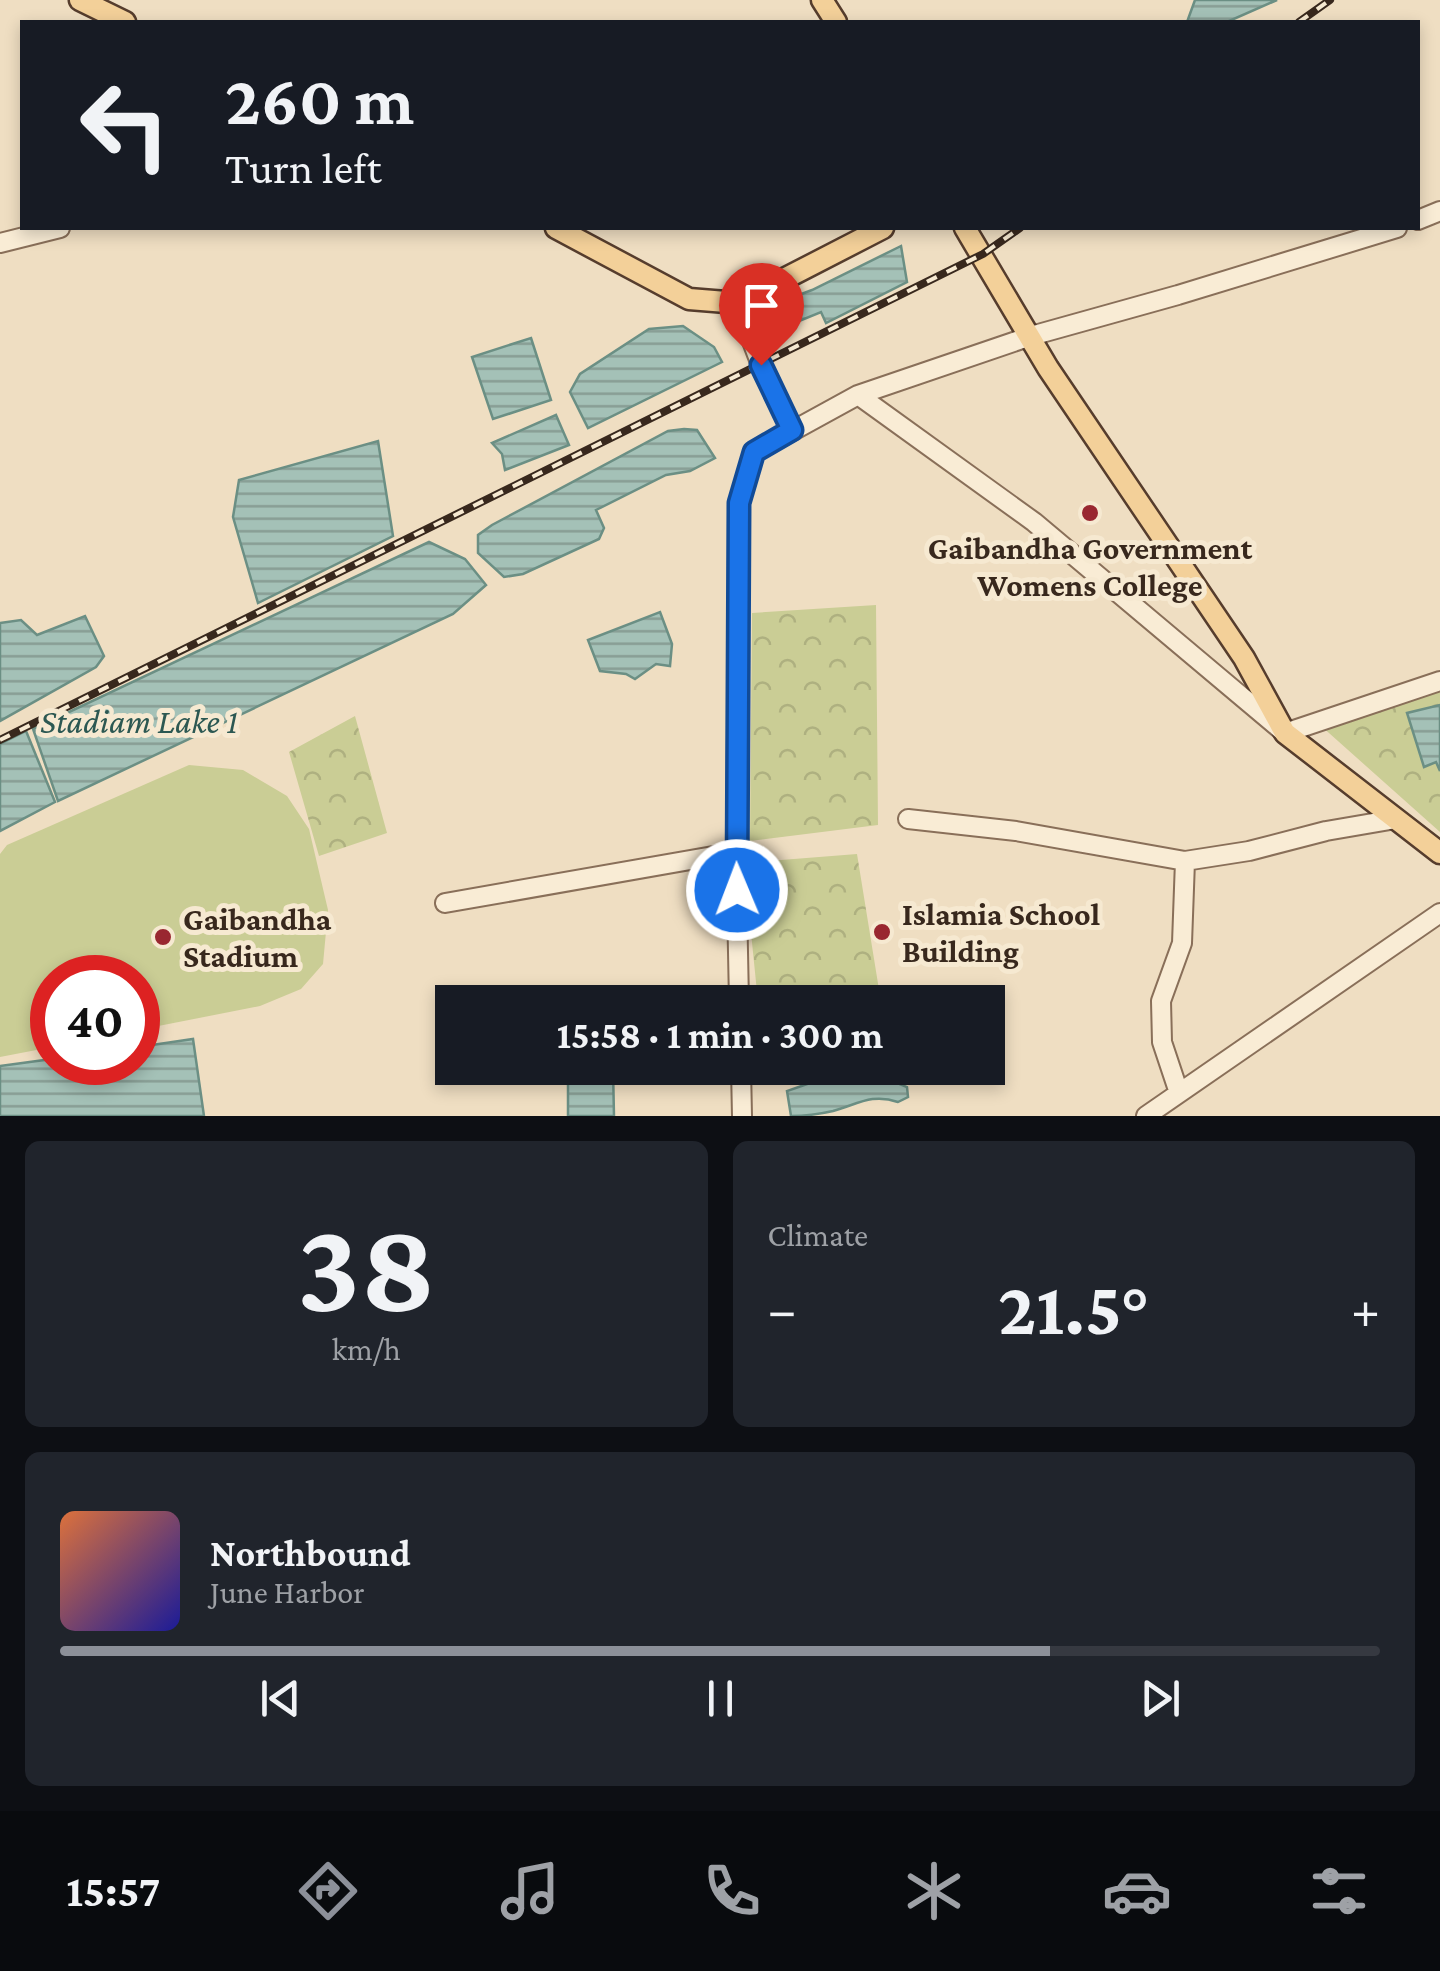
<!DOCTYPE html>
<html lang="en">
<head>
<meta charset="utf-8">
<style>
  body { margin:0; font-family:"Crimson Pro",serif; background:#20242c; color:#f1f3f6; height:100vh; display:flex; flex-direction:column; font-size:38px; white-space:nowrap }
  * { box-sizing:border-box; margin:0 }
  p { font-size:32px; color:#9ea1a6 }
  .icon { flex:none; width:55px; height:55px; fill:none; stroke:currentColor; stroke-width:2; stroke-linecap:round; stroke-linejoin:round }
  .map { position:relative; height:1116px; overflow:hidden }
  .sheet { display:flex; flex-direction:column; gap:25px; padding:25px; background:#0d0f14; flex:1 }
  .sheet>* { flex:none }
  .top-card { position:absolute; left:20px; top:20px; width:1400px; height:210px; border-radius:0px; box-shadow:0 5px 15px #0003; background:#171b24; color:#f1f3f6; overflow:hidden }
  .speed { position:absolute; left:30px; top:955px; display:flex; gap:20px; font-size:50px; font-weight:700; text-align:center }
  .speed>* { display:grid; place-content:center; width:130px; height:130px; border-radius:50%; background:#171b24; box-shadow:0 5px 15px #0003; line-height:1 }
  .speed .limit { border:15px solid #d22; background:#fff; color:#111 }
  .pin { position:absolute; display:grid; place-items:center; width:85px; height:85px; color:#fff; margin:-102px -42px; border-radius:50% 50% 50% 0; rotate:-45deg; box-shadow:0 0 10px #0007 }
  .pin .icon { rotate:45deg }
  .me { position:absolute; width:110px; margin:-55px; rotate:359deg; stroke-linejoin:round; filter:drop-shadow(0 0 8px #0008) }
  .turn { display:flex; align-items:center; gap:35px; height:210px; padding:0 40px; font-size:45px }
  .turn .icon { width:130px; height:130px; stroke-width:2.5 }
  .turn b { display:block; font-size:70px; line-height:85px }
  .big { font-size:75px; font-weight:700; line-height:1.1 }
  .sheet .card { flex:1; display:flex; flex-direction:column; justify-content:center; gap:15px; min-width:0; padding:0 35px; border-radius:15px; background:#20242c }
  .sheet .dial { align-items:center; gap:0 }
  .dial b { font-size:130px; line-height:1 }
  .song { display:flex; align-items:center; gap:30px }
  .cover { width:120px; height:120px; border-radius:15px; background:linear-gradient(135deg,hsl(20 70% 55%),hsl(240 70% 35%)) }
  .played { height:10px; border-radius:5px; background:linear-gradient(90deg,#8c9099 75%,#363941 75%) }
  .keys { display:flex; justify-content:space-around; direction:ltr }
  .heat { display:flex; justify-content:space-between; align-items:center; font-size:55px; direction:ltr }
  .sheet .tiles { flex:1; display:grid; gap:25px; grid-template-columns:1fr 1fr }
  .card:last-child { grid-column:span 2 }
  .trip { position:absolute; left:435px; top:985px; width:570px; height:100px; border-radius:0px; background:#171b24; box-shadow:0 5px 15px #0003; font-weight:700; line-height:100px; text-align:center }
  .tab-bar { display:flex; height:160px; justify-content:space-around; align-items:center; background:#090b0e; color:#9ea1a6 }
  .tab-bar .icon { width:70px; height:70px }
  .tab-bar .active { color:#8c9099 }
  .tab-bar b { font-size:45px; color:#f1f3f6 }
  .map>svg:first-child { display:block }
  .forest { fill:url(#forest-crowns) }
  .pitch { fill:#cacd95 }
  .water { fill:url(#water-rules); stroke:#6b8f84; stroke-width:2.5 }
  .lines { fill:none; stroke-linecap:round; stroke-linejoin:round }
  .minor-casing { stroke:#896f59; stroke-width:22 }
  .major-casing { stroke:#563d2d; stroke-width:25 }
  .minor { stroke:#f9ecd5; stroke-width:18 }
  .major { stroke:#f3d099; stroke-width:20 }
  .rail-casing { stroke:#38281d; stroke-width:8 }
  .rail { stroke:#f6e9d1; stroke-width:4; stroke-dasharray:11; stroke-linecap:butt }
  .route-casing { stroke:#114b97; stroke-width:25 }
  .route { stroke:#1a73e8; stroke-width:18 }
  .poi-dot { fill:#992730; stroke:#f6e9d1; stroke-width:4 }
  .labels { text-anchor:middle; stroke-width:10; stroke-linejoin:round; paint-order:stroke }
  .poi-label { font-size:32px; font-weight:bold; fill:#38281d; stroke:#f6e9d1; text-anchor:start }
  .water-label { font-size:35px; font-style:italic; fill:#2c5852; stroke:#f6e9d1 }
</style>
</head>
<body>
<div class="map">
<svg width="1440" height="1116" viewBox="0 0 1440 1116">
  <defs>
    <pattern id="forest-crowns" width="20" height="18" patternUnits="userSpaceOnUse" patternTransform="scale(2.5)"><rect width="20" height="18" fill="#cacd95"/><path d="M2 6a3 3 0 1 1 6 0M12 15a3 3 0 1 1 6 0" fill="none" stroke="#aeb080"/></pattern>
    <pattern id="water-rules" width="6" height="5" patternUnits="userSpaceOnUse" patternTransform="scale(2.5)"><rect width="6" height="5" fill="#a4c1b7"/><path d="M0 2.5h6" fill="none" stroke="#879d94"/></pattern>
  </defs>
  <rect width="100%" height="100%" fill="#efdec2"/>
  <!-- forest -->
  <path class="forest" d="M876 605 878 825 750 841 752 613Z
    M1440 686V832L1320 725Z
    M355 716 387 833 319 856 289 752Z
    M857 854 881 1002H758L744 863Z
    M764 1068H892L893 1072 766 1084Z"/>
  <!-- pitch -->
  <path class="pitch" d="M189 765 243 770 287 796 309 829 328 910 323 964 301 989 260 1006 138 1030V978H52V1047L0 1057V854L7 845Z"/>
  <!-- water -->
  <path class="water" d="M1195 0H1277L1227 22H1187Z
    M901 246 907 282 826 323 821 312 777 330 772 317 775 304 812 290Z
    M683 326 714 347 722 362 588 428 570 392 580 374 649 329Z
    M531 338 551 400 493 419 472 357Z
    M556 415 569 445 505 470 502 454 492 443Z
    M684 429 697 430 715 458 690 471 666 475 596 510 604 528 599 539 523 574 504 577 478 553V535L492 525 668 431Z
    M378 441 393 536 258 603 233 517 239 480Z
    M429 542 465 559 486 585 453 614 58 801 33 729Z
    M660 612 672 644 670 666 656 664 635 679 626 674 600 671 588 640Z
    M85 616 104 656 96 667 0 721V623L21 620 37 635Z
    M1440 705V771L1436 762 1424 767 1407 713Z
    M26 731 55 802 0 831V744Z
    M193 1039 204 1116H0V1066L52 1059V1062H138V1047Z
    M568 1068H613L614 1116H568Z
    M878 1075 907 1087 908 1097 898 1102C872 1093 858 1104 833 1111 820 1114 804 1116 791 1116L787 1091 810 1083Z"/>
  <g class="lines">
    <defs>
      <path id="minor" d="M1418 220 1440 211
        M0 243 60 228
        M736 299 761 365 792 430
        M858 395 1034 522 1285 733 1440 681
        M908 819 1016 831 1185 861 1249 851 1326 831 1396 819
        M445 903 736 852
        M739 1002 736 852 739 503 754 452 858 395 1031 336 1178 295 1397 228
        M741 1068 742 1116
        M1179 1093 1162 1042 1161 1001 1182 943 1185 861
        M1146 1116 1440 913"/>
      <path id="major" d="M80 0 125 22
        M822 0 836 22
        M556 228 689 299 726 302 753 295 883 228
        M965 228 1048 368 1244 658 1285 733 1440 853"/>
    </defs>
    <!-- minor casing -->
    <use href="#minor" class="minor-casing"/>
    <!-- major casing -->
    <use href="#major" class="major-casing"/>
    <!-- minor -->
    <use href="#minor" class="minor"/>
    <!-- major -->
    <use href="#major" class="major"/>
    <defs>
      <path id="rail" d="M1299 22 1330 0
        M0 740 983 254 1020 228"/>
    </defs>
    <!-- rail casing -->
    <use href="#rail" class="rail-casing"/>
    <!-- rail -->
    <use href="#rail" class="rail"/>
  </g>
  <g class="lines">
    <defs>
      <path id="route" d="M737 890 739 503 754 452 792 430 761 365"/>
    </defs>
    <!-- route casing -->
    <use href="#route" class="route-casing"/>
    <!-- route -->
    <use href="#route" class="route"/>
  </g>
  <!-- markers -->
  <g class="poi-dot">
    <circle cx="1090" cy="513" r="10"/>
    <circle cx="882" cy="932" r="10"/>
    <circle cx="163" cy="937" r="10"/>
  </g>
  <g class="labels">
    <!-- poi labels -->
    <g class="poi-label">
      <text x="1090" y="559" text-anchor="middle">Gaibandha Government<tspan x="1090" dy="37">Womens College</tspan></text>
      <text x="902" y="925">Islamia School<tspan x="902" dy="37">Building</tspan></text>
      <text x="183" y="930">Gaibandha<tspan x="183" dy="37">Stadium</tspan></text>
    </g>
    <!-- water labels -->
    <g class="water-label">
      <text x="139" y="733">Stadiam Lake 1</text>
    </g>
  </g>
</svg>
<div class="speed"><div class="limit">40</div></div>
<div class="pin" style="left:761px;top:365px;background:#d93025"><svg class="icon" aria-label="arrive" viewBox="0 0 24 24"><path d="M6 21V4h12l-3 4 3 4H6"/></svg></div>
<svg class="me" style="left:737px;top:890px" viewBox="-20 -20 40 40"><circle r="17" fill="#1a73e8" stroke="#fff" stroke-width="3"/><path d="M0-11L8 9 0 5-8 9z" fill="#fff"/></svg>
<div class="trip">15:58 · 1 min · 300 m</div>
<div class="top-card">
<div class="turn"><svg class="icon" aria-label="left" viewBox="0 0 24 24"><path d="M17 20v-9H6M10 6l-5 5 5 5"/></svg><div><b>260 m</b>Turn left</div></div>
</div>
</div>
<section class="sheet">
<div class="tiles">
<div class="card dial"><b>38</b><p>km/h</p></div>
<div class="card"><p>Climate</p>
<div class="heat"><a>−</a><b class="big">21.5°</b><a>+</a></div>
</div>
<div class="card">
<div class="song"><i class="cover"></i><div><b>Northbound</b><p>June Harbor</p></div></div>
<div class="played"></div>
<div class="keys"><svg class="icon" aria-label="previous" viewBox="0 0 24 24"><path d="M18 5L8 12l10 7zM5 5v14"/></svg><svg class="icon" aria-label="pause" viewBox="0 0 24 24"><path d="M8 5v14M16 5v14"/></svg><svg class="icon" aria-label="next" viewBox="0 0 24 24"><path d="M6 5l10 7-10 7zM19 5v14"/></svg></div>
</div>
</div>
</section>
<nav class="tab-bar">
<b>15:57</b>
<svg class="icon active" aria-label="directions" viewBox="0 0 24 24"><path d="M12 3l9 9-9 9-9-9zM9 14v-3h6M13 9l2 2-2 2"/></svg>
<svg class="icon" aria-label="music" viewBox="0 0 24 24"><path d="M9 18V5l10-2v13"/><circle cx="6" cy="18" r="3"/><circle cx="16" cy="16" r="3"/></svg>
<svg class="icon" aria-label="phone" viewBox="0 0 24 24"><path d="M5 4h4l2 5-3 2q2 4 5 5l2-3 5 2v4C11 20 4 13 5 4z"/></svg>
<svg class="icon" aria-label="climate" viewBox="0 0 24 24"><path d="M12 3v18M4 7l16 10M4 17L20 7"/></svg>
<svg class="icon" aria-label="car" viewBox="0 0 24 24"><path d="M5 17H2v-5l4-1 3-4h7l3 4 3 1v5h-3M9 17h6M6 11h13"/><circle cx="7" cy="17" r="2"/><circle cx="17" cy="17" r="2"/></svg>
<svg class="icon" aria-label="filters" viewBox="0 0 24 24"><path d="M4 7h16M4 17h16"/><circle cx="9" cy="7" r="2"/><circle cx="15" cy="17" r="2"/></svg>
</nav>
</body>
</html>
